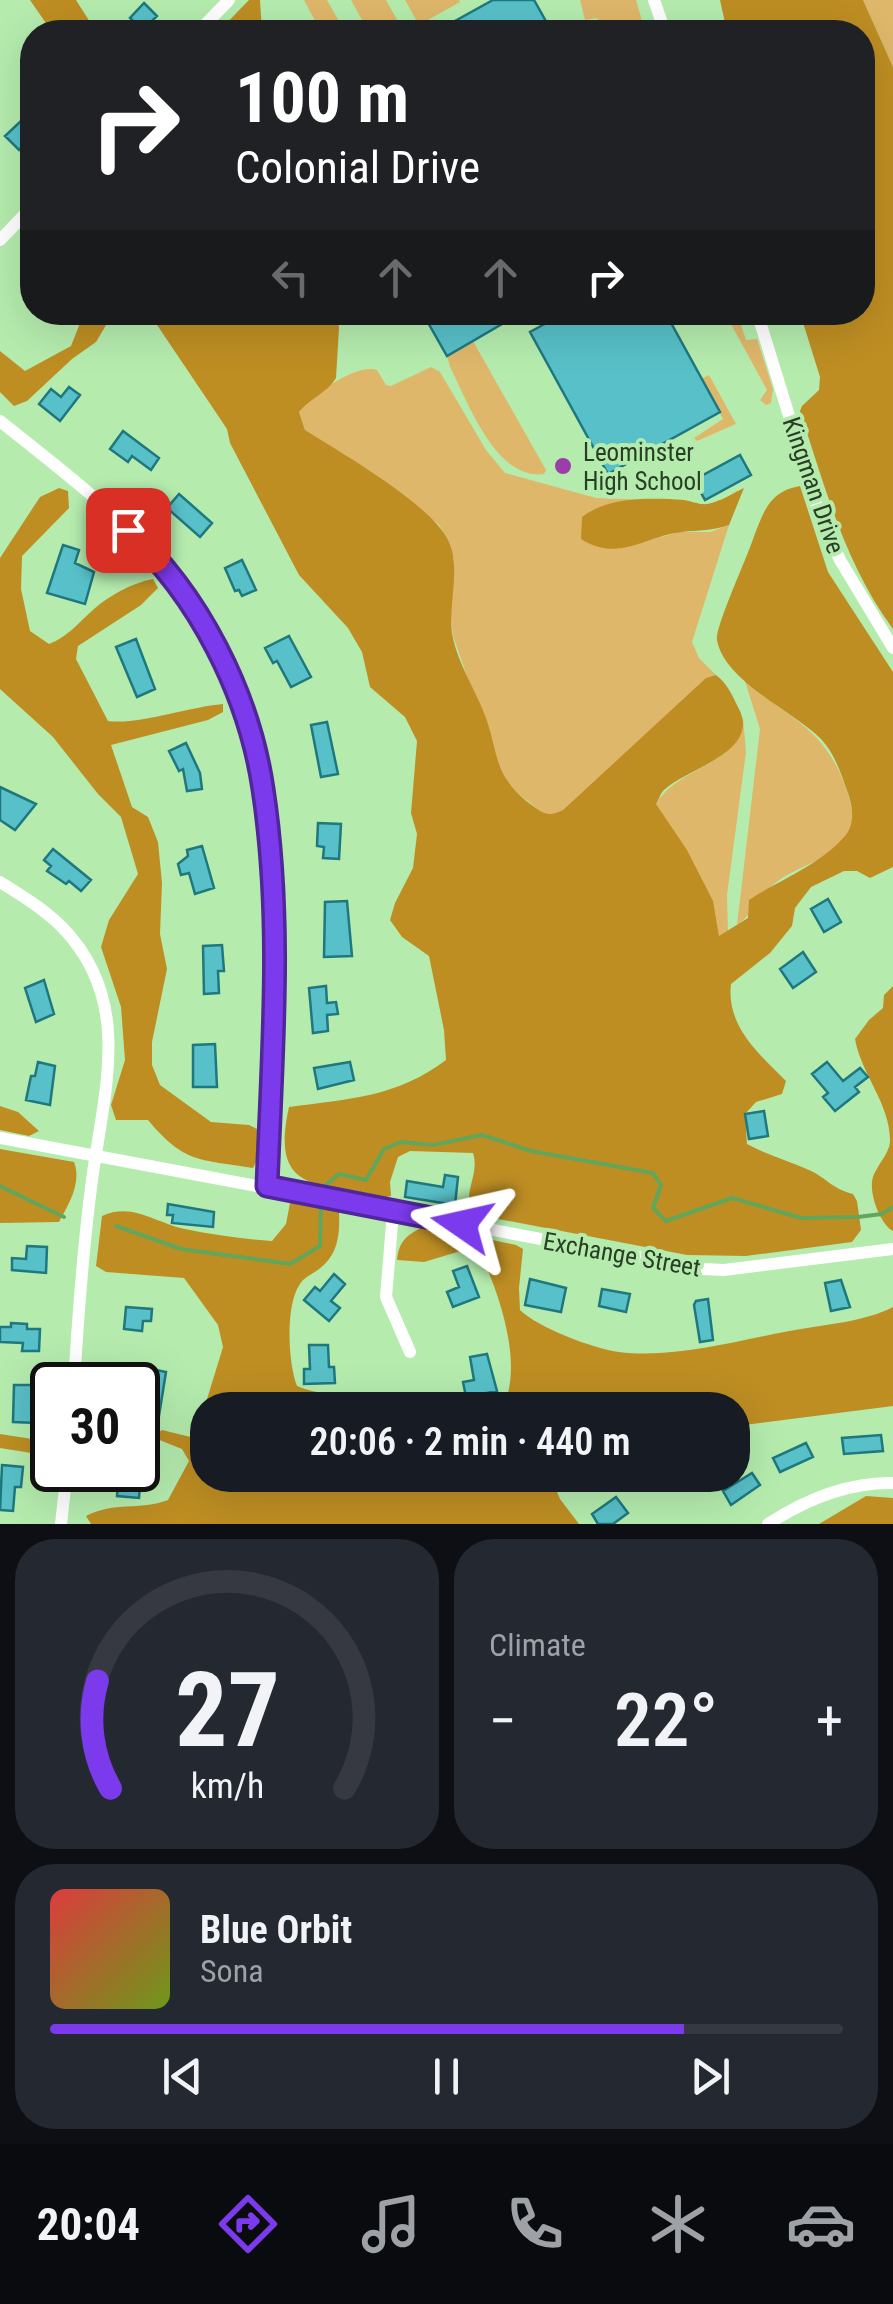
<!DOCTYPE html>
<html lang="en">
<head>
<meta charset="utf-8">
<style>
  body { margin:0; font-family:"Roboto Condensed",sans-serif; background:#242831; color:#f1f3f6; height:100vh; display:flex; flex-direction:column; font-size:38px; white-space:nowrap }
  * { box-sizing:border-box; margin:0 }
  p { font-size:32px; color:#9ea1a6 }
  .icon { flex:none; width:55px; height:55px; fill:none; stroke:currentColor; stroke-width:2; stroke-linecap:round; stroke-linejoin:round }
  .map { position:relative; height:1524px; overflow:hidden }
  .drawer { display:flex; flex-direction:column; gap:15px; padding:15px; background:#0d0f14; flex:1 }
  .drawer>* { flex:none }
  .banner { position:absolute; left:20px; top:20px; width:855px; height:305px; border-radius:40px; box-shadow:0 10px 40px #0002; background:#202124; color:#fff; overflow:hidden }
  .speed { position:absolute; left:30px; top:1362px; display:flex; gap:20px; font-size:50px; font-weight:700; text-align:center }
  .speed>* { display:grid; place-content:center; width:130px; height:130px; border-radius:50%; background:#171b24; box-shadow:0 10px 40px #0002; line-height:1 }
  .speed .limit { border:5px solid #111; border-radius:15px; background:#fff; color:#111 }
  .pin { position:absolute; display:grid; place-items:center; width:85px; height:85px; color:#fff; margin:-42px; border-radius:20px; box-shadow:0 5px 15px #0006 }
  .me { position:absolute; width:110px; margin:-55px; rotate:281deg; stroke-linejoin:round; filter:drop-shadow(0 0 8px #0008) }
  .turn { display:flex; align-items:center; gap:35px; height:210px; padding:0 50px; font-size:45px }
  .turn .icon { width:130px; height:130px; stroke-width:2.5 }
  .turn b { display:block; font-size:70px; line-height:85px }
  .lanes { display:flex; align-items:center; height:95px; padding:0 50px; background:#0003; justify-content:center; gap:50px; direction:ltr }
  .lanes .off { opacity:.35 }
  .big { font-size:75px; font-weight:600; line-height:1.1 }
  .drawer .card { flex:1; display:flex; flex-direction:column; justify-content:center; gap:15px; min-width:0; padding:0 35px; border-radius:40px; background:#242831 }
  .drawer .dial { align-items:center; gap:0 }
  .dial svg { height:260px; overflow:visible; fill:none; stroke:#363941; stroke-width:7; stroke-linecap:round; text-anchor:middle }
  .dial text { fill:#f1f3f6; stroke:none }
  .song { display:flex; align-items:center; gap:30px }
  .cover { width:120px; height:120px; border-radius:15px; background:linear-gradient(135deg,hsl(0 70% 55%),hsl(80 70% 35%)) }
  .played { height:10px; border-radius:5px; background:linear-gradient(90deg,#7c3aed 80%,#363941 80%) }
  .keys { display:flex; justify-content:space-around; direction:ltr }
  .heat { display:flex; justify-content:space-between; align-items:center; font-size:55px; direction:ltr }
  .drawer .tiles { flex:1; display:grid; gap:15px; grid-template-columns:1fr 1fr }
  .card:last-child { grid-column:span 2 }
  .trip { position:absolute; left:190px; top:1392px; width:560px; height:100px; border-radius:40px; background:#171b24; box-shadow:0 10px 40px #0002; font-weight:600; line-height:100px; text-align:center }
  .tab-bar { display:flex; height:160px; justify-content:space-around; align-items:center; background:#090b0e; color:#9ea1a6 }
  .tab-bar .icon { width:70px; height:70px }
  .tab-bar .active { color:#7c3aed }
  .tab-bar b { font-size:45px; color:#f1f3f6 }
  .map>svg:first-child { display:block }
  .green { fill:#dfb76b }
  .forest { fill:#be8e23 }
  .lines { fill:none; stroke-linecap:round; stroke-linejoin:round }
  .stream { stroke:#61a65a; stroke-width:4 }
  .building { fill:#58c0c8; stroke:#1e787e; stroke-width:2.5 }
  .street { stroke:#fff; stroke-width:12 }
  .route-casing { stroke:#51269a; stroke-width:25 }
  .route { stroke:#7c3aed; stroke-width:18 }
  .poi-dot { fill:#9a3fa9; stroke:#b5ecae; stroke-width:4 }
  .labels { text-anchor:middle; stroke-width:8; stroke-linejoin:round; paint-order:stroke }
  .poi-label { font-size:25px; fill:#283e25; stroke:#b5ecae; text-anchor:start }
  .street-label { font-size:25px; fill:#283e25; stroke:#b5ecae }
</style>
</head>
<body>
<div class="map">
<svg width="893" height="1524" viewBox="0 0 893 1524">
  <rect width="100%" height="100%" fill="#b5ecae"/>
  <!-- green -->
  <path class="green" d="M304 0H327L345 32H321Z
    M351 0H386L404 32 368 31Z
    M405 0H459L460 2 419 25Z
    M580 0H636L645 31 605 32 597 18 585 20Z
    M863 0H893V67Z
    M725 313H737L746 340 757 339 773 389 771 403 766 405 760 400 767 390Z
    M473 341 546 470 544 474C496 481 468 402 450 367L447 356Z
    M431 367 440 372 486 450 505 473 596 498 650 500 620 502 590 511 617 549 679 532H710L729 525 692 642 699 658 716 675 706 679 563 810 553 816 545 815 511 788 499 768 453 636 450 608 454 560 449 542 439 525 365 469 305 430 299 412C312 395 356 363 377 370L386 385 391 386Z
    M709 375 736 424 697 441 694 438 723 419 701 379Z
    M744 678C788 721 823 724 846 788 851 802 856 819 849 833 834 861 795 865 773 885 759 897 753 914 737 925L760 729Z
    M743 717 746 752 727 895 728 931 719 937C708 876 684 855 656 804 679 765 737 769 743 717Z"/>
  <!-- forest -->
  <path class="forest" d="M30 0H76L90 22 83 32H52Z
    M249 0H260L262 32H218Z
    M720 0H863L893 67V629C845 564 825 487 800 411L802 406 819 390 820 377 800 313 862 312V32H727Z
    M84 313H123L112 315 96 342 72 359 27 401 14 406 0 392V351L25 371 71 346Z
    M149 313H337L339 328 336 378C328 392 309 399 299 412L305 430C341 453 433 505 449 542 461 569 448 604 452 633 457 663 476 690 486 718 500 759 493 774 530 804 543 813 548 818 563 810L706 678 716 675C727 683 732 695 738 707 763 752 687 768 664 790 660 794 659 799 656 804L687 850 713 901 719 936 748 918 749 900C781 879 820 865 845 836 855 825 853 807 848 793 841 774 835 754 821 739 793 711 724 681 717 640 715 627 747 558 753 539 763 513 769 491 800 486L828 572 893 672V867L870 878 857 871H844L811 887 795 908 792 926 770 953 731 984C726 1026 759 1054 786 1081L782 1094 756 1102 745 1114 747 1144C767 1155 788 1161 809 1170 827 1178 832 1189 853 1194L857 1201 861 1230 852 1242 746 1256 687 1255 472 1214C462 1193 480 1174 473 1153L410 1151 398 1157 390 1182 391 1196 382 1198C316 1183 270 1192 289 1107 349 1099 397 1097 446 1060L444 1030 429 956 402 937 390 920 395 903 413 868 417 834 411 813 417 741 405 717 370 687 362 652 348 628 299 575 230 443 227 429Z
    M59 488 68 491 69 508 22 556 21 589 30 631 49 644C68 637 80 621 94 609 110 595 132 583 153 579L158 588 141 605 78 646 76 659 108 721C139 725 188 707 223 704V712L208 720 111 745 132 807 148 817 158 842 162 883 160 934 167 969 152 1042V1065L160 1085 211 1122 249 1125 261 1131 258 1158 253 1168C199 1159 185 1164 148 1120H116L111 1105 125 1060 121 1007 101 947 109 920 138 874 121 817 98 794 53 737 0 689V558L40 497Z
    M744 488 729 525C712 531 700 530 682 532 645 536 618 563 581 539L582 517C608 496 652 498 684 500 691 501 700 505 707 504 720 502 733 493 744 488Z
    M893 986V1231C880 1224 868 1192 873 1177 877 1165 889 1154 890 1142 891 1105 861 1074 855 1039L869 1020 883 1008 884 995Z
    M0 1106 18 1112 39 1131 29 1136 0 1130Z
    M0 1149 74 1162C82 1182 69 1204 59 1222L0 1223Z
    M304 1200 339 1212C340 1235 338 1255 319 1269 314 1273 303 1278 300 1284 285 1305 288 1363 297 1386 320 1396 346 1393 364 1410H208L207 1417 204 1409 223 1347 218 1325 184 1278 106 1272 96 1266 102 1216C133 1202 155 1223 185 1229 214 1235 243 1239 272 1241L286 1224 290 1203Z
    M425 1226 516 1245 523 1249 519 1288 520 1310C537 1327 594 1349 619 1352 676 1359 739 1340 795 1330 827 1324 864 1322 893 1307V1406L744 1425 733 1422 732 1410H500C526 1374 500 1293 481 1256L464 1250 424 1262 397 1260C399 1240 408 1234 425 1226Z
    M162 1430 207 1441 208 1475H568L554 1485 560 1499 579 1524H91L86 1516C115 1501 139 1511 168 1500L189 1461 182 1449 152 1437Z
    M0 1434 45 1441 38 1454 0 1448Z
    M866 1496 893 1498V1524H819Z"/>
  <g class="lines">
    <!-- stream -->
    <path class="stream" d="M0 1186 64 1217
      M321 1194V1189L339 1174 366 1180 384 1149 401 1142 433 1145 482 1135 531 1151 653 1173 661 1185 653 1208 666 1221 732 1198 801 1218 858 1217 882 1214 893 1207
      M116 1226 181 1249 290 1264 320 1246 321 1204"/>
  </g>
  <!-- building -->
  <path class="building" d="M493 0H534L552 32H435Z
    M144 3 157 16 143 30 130 18Z
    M22 120 32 130V135L19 150 5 136Z
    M422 312H496L502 324 447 356Z
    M546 312H665L720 412 608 474 530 332 550 321Z
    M69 387 80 395 60 421 39 404 51 389 61 397Z
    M123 431 159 458 151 470 132 456 128 462 110 449Z
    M740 455 751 475 705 500 694 480Z
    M179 494 212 523 200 537 167 508Z
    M63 545 79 550 75 563 94 572 85 604 47 593Z
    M242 560 256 590 242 596 239 590 235 591 225 568Z
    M289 636 311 677 291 687 277 661 273 663 265 648Z
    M136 639 155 689 137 697 116 647Z
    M327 722 338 774 321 777 311 725Z
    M186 743 200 773 202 789 187 791 183 769 179 771 169 751Z
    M0 787 36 804 15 830 0 820Z
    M318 823 341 824 339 859 323 858 324 847 317 846Z
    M202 846 214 888 195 894 189 873 181 875 178 864 188 856 187 850Z
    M53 849 91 880 81 891 69 881 66 884 47 871 51 866 44 860Z
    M828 899 841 922 824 932 811 909Z
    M347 901 352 956 324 957 325 902Z
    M222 945 224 971H218L219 993 204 994 203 946Z
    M803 952 816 972 793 988 780 969Z
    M44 980 54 1014 36 1022 25 988Z
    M326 986 327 1003 336 1002 338 1014 327 1015 328 1031 313 1033 309 988Z
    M215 1044 217 1087H193V1045Z
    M38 1062 55 1066 50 1105 26 1100 31 1076H35Z
    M350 1062 354 1080 318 1089 314 1068Z
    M827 1062 843 1081 860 1068 868 1077 855 1087 859 1092 835 1111 823 1097 828 1093 812 1074Z
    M764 1111 768 1136 749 1139 745 1114Z
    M445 1175 458 1177 455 1205 405 1197 407 1181 443 1187Z
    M168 1204 214 1212 213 1227 172 1223 173 1215H167Z
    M27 1246 47 1247 46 1273 12 1270V1258L26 1259Z
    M467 1266 479 1297 453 1307 447 1292 459 1287 453 1271Z
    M334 1274 345 1284 331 1301 340 1308 329 1321 304 1300 315 1287 320 1291Z
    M530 1279 566 1288 561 1312 525 1305Z
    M841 1280 850 1307 831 1311 825 1283Z
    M602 1289 630 1294 626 1312 599 1306Z
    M708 1299 713 1340 700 1342 694 1305 696 1301Z
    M126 1307 152 1309 151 1321H143L142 1331 124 1329Z
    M11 1323 27 1324V1329H40L39 1351H22L23 1343 0 1342V1327H11Z
    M309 1345H328L329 1367H334L335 1383 304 1384V1369H310Z
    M487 1354 497 1391 466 1397 463 1382 474 1380 470 1357Z
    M146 1368 166 1372 158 1422 138 1417V1389Z
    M14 1385H37L36 1423 13 1422Z
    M881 1435 883 1451 844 1454 842 1438Z
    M806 1443 813 1457 780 1472 773 1458Z
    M2 1465 23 1467 21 1487H15L13 1511 0 1510Z
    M141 1470 139 1498 117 1496 119 1471Z
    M752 1473 760 1485 731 1505 723 1491Z
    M616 1497 628 1513 613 1524H598L592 1514Z"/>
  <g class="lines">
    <!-- street -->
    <path class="street" d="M654 0 665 32
      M198 32 229 0
      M0 240 32 207
      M757 312 819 513 840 560 893 648
      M0 421C49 460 113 509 154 555 210 617 247 703 263 785 269 817 269 851 271 883 276 984 271 1085 267 1186
      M0 882C21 895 44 909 62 927 134 1001 104 1090 92 1180 83 1248 78 1316 74 1385
      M0 1138 702 1269 724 1270 893 1249
      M393 1212 386 1297 410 1352
      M61 1524 67 1470
      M768 1524C805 1500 848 1482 893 1483"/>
  </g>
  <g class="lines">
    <defs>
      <path id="route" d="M128 530C199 595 249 694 263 789 283 919 272 1055 267 1186L462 1224"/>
    </defs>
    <!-- route casing -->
    <use href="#route" class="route-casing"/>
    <!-- route -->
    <use href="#route" class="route"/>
  </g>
  <!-- markers -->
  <circle class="poi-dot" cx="563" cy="466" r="10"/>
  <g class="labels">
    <!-- poi labels -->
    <g class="poi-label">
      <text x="583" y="461">Leominster<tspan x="583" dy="29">High School</tspan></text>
    </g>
    <!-- street labels -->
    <g class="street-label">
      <text transform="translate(814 485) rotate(71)" y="9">Kingman Drive</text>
      <text transform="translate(622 1254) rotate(10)" y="9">Exchange Street</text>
    </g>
  </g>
</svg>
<div class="speed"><div class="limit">30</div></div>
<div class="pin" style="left:128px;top:530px;background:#d93025"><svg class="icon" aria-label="arrive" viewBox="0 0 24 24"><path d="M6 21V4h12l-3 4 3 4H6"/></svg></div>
<svg class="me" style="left:462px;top:1224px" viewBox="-20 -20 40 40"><path d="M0-17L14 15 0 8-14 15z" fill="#7c3aed" stroke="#fff" stroke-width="4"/></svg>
<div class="trip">20:06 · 2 min · 440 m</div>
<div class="banner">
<div class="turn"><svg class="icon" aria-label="right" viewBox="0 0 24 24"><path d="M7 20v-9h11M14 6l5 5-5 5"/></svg><div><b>100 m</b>Colonial Drive</div></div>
<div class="lanes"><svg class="icon off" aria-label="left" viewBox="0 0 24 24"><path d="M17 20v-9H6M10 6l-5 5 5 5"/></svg><svg class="icon off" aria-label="ahead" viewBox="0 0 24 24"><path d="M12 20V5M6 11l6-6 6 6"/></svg><svg class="icon off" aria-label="ahead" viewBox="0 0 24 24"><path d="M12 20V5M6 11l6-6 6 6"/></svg><svg class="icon" aria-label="right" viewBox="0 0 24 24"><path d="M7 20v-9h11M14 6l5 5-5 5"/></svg></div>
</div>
</div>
<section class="drawer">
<div class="tiles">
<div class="card dial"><svg viewBox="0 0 100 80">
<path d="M14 69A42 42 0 1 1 86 69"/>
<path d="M14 69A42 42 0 0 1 10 36" stroke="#7c3aed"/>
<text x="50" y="56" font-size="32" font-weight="700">27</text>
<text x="50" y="72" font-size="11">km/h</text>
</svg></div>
<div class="card"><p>Climate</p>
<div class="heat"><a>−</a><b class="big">22°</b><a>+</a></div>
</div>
<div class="card">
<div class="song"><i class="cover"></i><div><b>Blue Orbit</b><p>Sona</p></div></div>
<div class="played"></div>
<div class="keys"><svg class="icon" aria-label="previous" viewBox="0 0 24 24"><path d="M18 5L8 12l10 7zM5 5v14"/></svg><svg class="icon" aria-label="pause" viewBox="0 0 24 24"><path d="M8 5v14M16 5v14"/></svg><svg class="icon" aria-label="next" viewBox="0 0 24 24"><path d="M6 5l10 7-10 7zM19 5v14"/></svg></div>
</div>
</div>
</section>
<nav class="tab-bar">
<b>20:04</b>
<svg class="icon active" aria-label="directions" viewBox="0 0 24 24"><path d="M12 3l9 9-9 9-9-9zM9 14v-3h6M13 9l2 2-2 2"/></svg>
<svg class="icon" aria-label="music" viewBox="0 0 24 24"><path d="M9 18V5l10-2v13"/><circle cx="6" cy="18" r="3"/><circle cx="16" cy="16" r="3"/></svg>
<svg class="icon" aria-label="phone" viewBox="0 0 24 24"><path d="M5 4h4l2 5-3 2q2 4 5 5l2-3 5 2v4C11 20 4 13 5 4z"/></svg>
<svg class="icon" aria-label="climate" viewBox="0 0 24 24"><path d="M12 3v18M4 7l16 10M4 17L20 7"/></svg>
<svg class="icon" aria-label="car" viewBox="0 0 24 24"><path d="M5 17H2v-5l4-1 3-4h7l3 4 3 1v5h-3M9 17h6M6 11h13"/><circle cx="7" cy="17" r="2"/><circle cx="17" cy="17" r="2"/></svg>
</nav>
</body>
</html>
